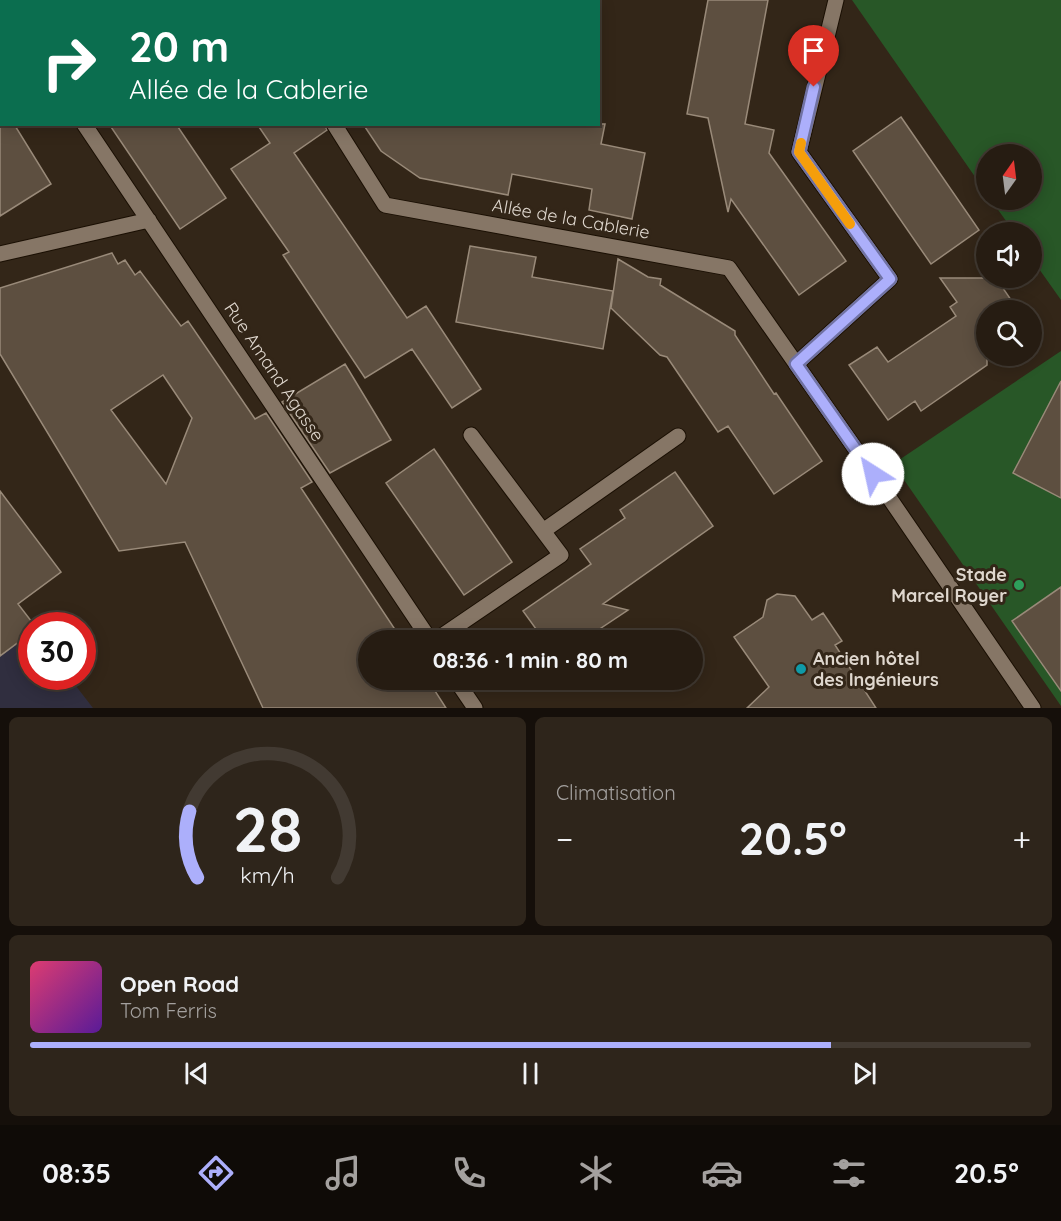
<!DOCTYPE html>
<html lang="fr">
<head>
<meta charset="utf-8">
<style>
  body { margin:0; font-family:Quicksand,sans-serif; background:#2e251b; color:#f1f3f6; height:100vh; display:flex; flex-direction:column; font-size:22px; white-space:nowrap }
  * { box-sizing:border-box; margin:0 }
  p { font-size:20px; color:#a4a19f }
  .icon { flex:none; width:33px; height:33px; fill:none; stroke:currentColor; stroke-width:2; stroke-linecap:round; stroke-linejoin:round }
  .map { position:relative; height:708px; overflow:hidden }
  .panel { display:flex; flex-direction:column; gap:9px; padding:9px; background:#150f0a; flex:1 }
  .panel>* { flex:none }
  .guide { position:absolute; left:0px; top:0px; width:600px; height:126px; box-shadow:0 3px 15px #0003,0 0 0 2px #423a32; background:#0b6e4f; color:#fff; overflow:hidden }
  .needle { width:39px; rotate:14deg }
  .buttons { position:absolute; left:976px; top:144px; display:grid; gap:12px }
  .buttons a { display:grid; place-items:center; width:66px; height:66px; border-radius:50%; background:#261c12; box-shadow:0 3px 15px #0003,0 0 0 2px #423a32; font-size:30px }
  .speed { position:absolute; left:18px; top:612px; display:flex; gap:12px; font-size:30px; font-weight:700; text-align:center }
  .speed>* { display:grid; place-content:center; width:78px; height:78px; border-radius:50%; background:#261c12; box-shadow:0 3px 15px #0003,0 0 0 2px #423a32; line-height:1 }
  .speed .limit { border:9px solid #d22; background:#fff; color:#111 }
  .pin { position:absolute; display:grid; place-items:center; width:51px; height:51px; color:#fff; margin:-62px -26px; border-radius:50% 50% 50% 0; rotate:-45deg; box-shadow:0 0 6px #0007 }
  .pin .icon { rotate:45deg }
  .me { position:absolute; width:66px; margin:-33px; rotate:325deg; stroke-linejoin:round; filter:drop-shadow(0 0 4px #0008) }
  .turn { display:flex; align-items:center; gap:21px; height:126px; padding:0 30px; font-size:27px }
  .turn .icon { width:78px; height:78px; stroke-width:2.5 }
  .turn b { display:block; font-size:42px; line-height:51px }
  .big { font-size:45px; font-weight:700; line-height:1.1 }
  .panel .widget { flex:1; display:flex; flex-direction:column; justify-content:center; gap:9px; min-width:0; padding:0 21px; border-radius:9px; background:#2e251b }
  .panel .dial { align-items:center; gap:0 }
  .dial svg { height:156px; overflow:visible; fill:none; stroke:#423a32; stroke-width:7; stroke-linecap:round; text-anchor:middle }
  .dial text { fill:#f1f3f6; stroke:none }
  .song { display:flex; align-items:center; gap:18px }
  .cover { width:72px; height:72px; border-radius:9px; background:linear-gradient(135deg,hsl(340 70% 55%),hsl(270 70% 35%)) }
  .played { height:6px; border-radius:3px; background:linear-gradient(90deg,#acaffb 80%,#423a32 80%) }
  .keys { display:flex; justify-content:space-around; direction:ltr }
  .heat { display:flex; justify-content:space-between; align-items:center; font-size:33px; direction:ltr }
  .panel .tiles { flex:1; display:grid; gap:9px; grid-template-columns:1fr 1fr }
  .widget:last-child { grid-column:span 2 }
  .trip { position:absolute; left:358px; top:630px; width:345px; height:60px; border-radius:30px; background:#261c12; box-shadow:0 3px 15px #0003,0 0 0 2px #423a32; font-weight:700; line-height:60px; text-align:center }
  .menu { display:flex; height:96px; justify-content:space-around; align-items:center; background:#0f0b07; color:#a4a19f }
  .menu .icon { width:42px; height:42px }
  .menu .on { color:#acaffb }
  .menu b { font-size:27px; color:#f1f3f6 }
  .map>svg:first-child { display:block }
  .industrial { fill:#302e3f }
  .green { fill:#285727 }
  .building { fill:#5d4f40; stroke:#998a79; stroke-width:1.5; fill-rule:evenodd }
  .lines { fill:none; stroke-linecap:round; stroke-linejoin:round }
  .minor-casing { stroke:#1a0f03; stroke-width:17 }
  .minor { stroke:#867666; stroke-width:15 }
  .route-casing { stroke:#7072a3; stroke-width:15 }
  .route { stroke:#acaffb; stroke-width:10 }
  .slow { stroke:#f59e0b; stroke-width:10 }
  .leisure-dot { fill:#2e9e5b; stroke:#332618; stroke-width:2 }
  .culture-dot { fill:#0f9aa8; stroke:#332618; stroke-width:2 }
  .labels { text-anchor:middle; stroke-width:6; stroke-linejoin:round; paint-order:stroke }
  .street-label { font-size:18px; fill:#dfd7ce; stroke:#332618 }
  .poi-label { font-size:18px; font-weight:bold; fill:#dfd7ce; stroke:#332618; text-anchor:end }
</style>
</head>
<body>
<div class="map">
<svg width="1061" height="708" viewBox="0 0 1061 708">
  <rect width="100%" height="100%" fill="#332618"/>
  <!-- industrial -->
  <path class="industrial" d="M0 585 31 626 32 676 69 677 93 708H0Z"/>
  <!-- green -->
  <path class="green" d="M852 0H1061V300L1032 259V232H1014L991 200H1032V154H987V194Z
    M1061 351V706L893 464Z"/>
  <!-- building -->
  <path class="building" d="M708 0H768L745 124 774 130 769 153 846 261 799 295 731 199 728 212 708 118 687 114Z
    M0 102 2 124H14L51 184 0 216Z
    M901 117 979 230 931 264 853 151Z
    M109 124H176L226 198 180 229Z
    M257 124H324L327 130 294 153 407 318 426 306 481 389 452 408 412 349 365 378 283 255 289 252 231 169 270 143Z
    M363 124H605L601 144 645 153 632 219 589 210 592 189 512 174 508 195 420 178 381 151Z
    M470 246 536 257 532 277 613 291 603 349 456 322Z
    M112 253 118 264 125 260 135 275 140 271 181 326 188 321 255 419 266 413 312 482 301 488 402 640H369V680H428L446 708H263L185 542 119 551 0 354V288ZM163 375 192 418 166 484 111 410Z
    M618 259 648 277 661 279 660 285 735 331V335L774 394 776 393 822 461 774 494 728 426 718 432 667 357 660 355 611 308Z
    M940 278H996L1018 310H987V365L921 411 915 401 888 420 849 365 877 347 888 362 956 316 950 307 957 302Z
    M345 364 391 440 330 473 282 402Z
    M1061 381V498L1013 473Z
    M434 449 512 562 464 595 386 483Z
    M675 472 713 526 603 604 628 610 583 640H544L523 611 591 564 580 549 625 518 620 510Z
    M0 491 61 572 18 604 35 626H32V632L0 656Z
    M1061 587V691L1012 621Z
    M777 594 795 596 812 620 823 613 842 641 835 645 876 708H747L769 687 734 637 763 617 767 600Z"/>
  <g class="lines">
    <defs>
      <path id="minor" d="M0 0 2 2
        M256 0 257 2
        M155 2 157 0
        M84 124 430 640
        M334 124 385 205 729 268 873 474 1033 708
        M0 254 149 220
        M796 364 890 279 799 152 836 0
        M543 531 678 436
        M436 640 561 555 471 435
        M456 680 475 708"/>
    </defs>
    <!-- minor casing -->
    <use href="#minor" class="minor-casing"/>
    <!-- minor -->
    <use href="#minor" class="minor"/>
  </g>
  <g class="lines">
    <defs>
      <path id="route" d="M814 87 799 152 890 279 796 364 873 474"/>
    </defs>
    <!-- route casing -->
    <use href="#route" class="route-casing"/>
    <!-- route -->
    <use href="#route" class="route"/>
    <!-- slow -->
    <path class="slow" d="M801 143 799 152 850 224"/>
  </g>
  <!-- markers -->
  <circle class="leisure-dot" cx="1019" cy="585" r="6"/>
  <circle class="culture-dot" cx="801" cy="669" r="6"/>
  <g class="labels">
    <!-- street labels -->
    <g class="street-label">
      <text transform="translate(571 219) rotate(10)" y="6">Allée de la Cablerie</text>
      <text transform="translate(274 372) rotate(56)" y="6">Rue Amand Agasse</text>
    </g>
    <!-- poi labels -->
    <g class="poi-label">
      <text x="1007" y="581">Stade<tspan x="1007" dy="21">Marcel Royer</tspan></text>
      <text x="813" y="665" text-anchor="start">Ancien hôtel<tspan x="813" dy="21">des Ingénieurs</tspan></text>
    </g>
  </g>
</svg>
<div class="buttons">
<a><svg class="needle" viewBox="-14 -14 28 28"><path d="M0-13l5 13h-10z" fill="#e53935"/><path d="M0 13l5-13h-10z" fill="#a4a19f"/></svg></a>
<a><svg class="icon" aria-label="sound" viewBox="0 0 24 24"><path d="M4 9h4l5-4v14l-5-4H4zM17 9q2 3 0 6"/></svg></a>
<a><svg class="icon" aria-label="search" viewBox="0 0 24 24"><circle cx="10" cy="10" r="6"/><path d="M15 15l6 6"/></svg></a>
</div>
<div class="speed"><div class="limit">30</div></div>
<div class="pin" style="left:814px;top:87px;background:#d93025"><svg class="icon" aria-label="arrive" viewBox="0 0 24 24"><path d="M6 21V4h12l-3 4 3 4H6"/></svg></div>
<svg class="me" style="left:873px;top:474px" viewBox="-20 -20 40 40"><circle r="19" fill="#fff"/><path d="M0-13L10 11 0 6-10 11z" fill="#acaffb"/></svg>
<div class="trip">08:36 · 1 min · 80 m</div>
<div class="guide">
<div class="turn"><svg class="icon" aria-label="right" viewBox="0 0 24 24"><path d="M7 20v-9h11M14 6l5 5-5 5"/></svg><div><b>20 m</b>Allée de la Cablerie</div></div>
</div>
</div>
<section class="panel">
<div class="tiles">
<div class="widget dial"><svg viewBox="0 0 100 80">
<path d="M14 69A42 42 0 1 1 86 69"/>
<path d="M14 69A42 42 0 0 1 10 35" stroke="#acaffb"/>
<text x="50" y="56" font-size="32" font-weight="700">28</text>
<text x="50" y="72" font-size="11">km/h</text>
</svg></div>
<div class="widget"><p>Climatisation</p>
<div class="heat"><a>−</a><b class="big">20.5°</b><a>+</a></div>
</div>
<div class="widget">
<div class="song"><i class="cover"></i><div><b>Open Road</b><p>Tom Ferris</p></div></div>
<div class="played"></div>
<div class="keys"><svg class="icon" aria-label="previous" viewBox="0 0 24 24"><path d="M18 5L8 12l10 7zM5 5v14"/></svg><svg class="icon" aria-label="pause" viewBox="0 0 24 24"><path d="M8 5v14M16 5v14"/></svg><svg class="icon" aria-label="next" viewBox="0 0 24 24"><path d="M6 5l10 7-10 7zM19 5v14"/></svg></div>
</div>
</div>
</section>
<nav class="menu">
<b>08:35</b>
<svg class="icon on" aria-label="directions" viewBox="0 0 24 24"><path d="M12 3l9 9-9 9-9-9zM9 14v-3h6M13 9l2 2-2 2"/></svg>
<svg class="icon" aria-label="music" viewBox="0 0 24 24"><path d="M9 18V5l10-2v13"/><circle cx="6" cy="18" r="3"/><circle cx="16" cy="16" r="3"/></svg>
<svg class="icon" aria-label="phone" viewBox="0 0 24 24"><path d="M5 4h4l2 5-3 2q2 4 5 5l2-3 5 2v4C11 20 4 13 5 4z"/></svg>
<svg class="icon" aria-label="climate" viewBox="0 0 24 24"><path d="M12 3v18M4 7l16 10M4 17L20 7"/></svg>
<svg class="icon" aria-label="car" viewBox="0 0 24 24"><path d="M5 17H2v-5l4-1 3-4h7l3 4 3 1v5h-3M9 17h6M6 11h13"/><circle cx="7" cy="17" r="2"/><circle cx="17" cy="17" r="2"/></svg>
<svg class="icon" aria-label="filters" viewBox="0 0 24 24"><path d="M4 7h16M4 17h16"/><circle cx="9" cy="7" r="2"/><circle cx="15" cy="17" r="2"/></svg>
<b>20.5°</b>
</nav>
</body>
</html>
